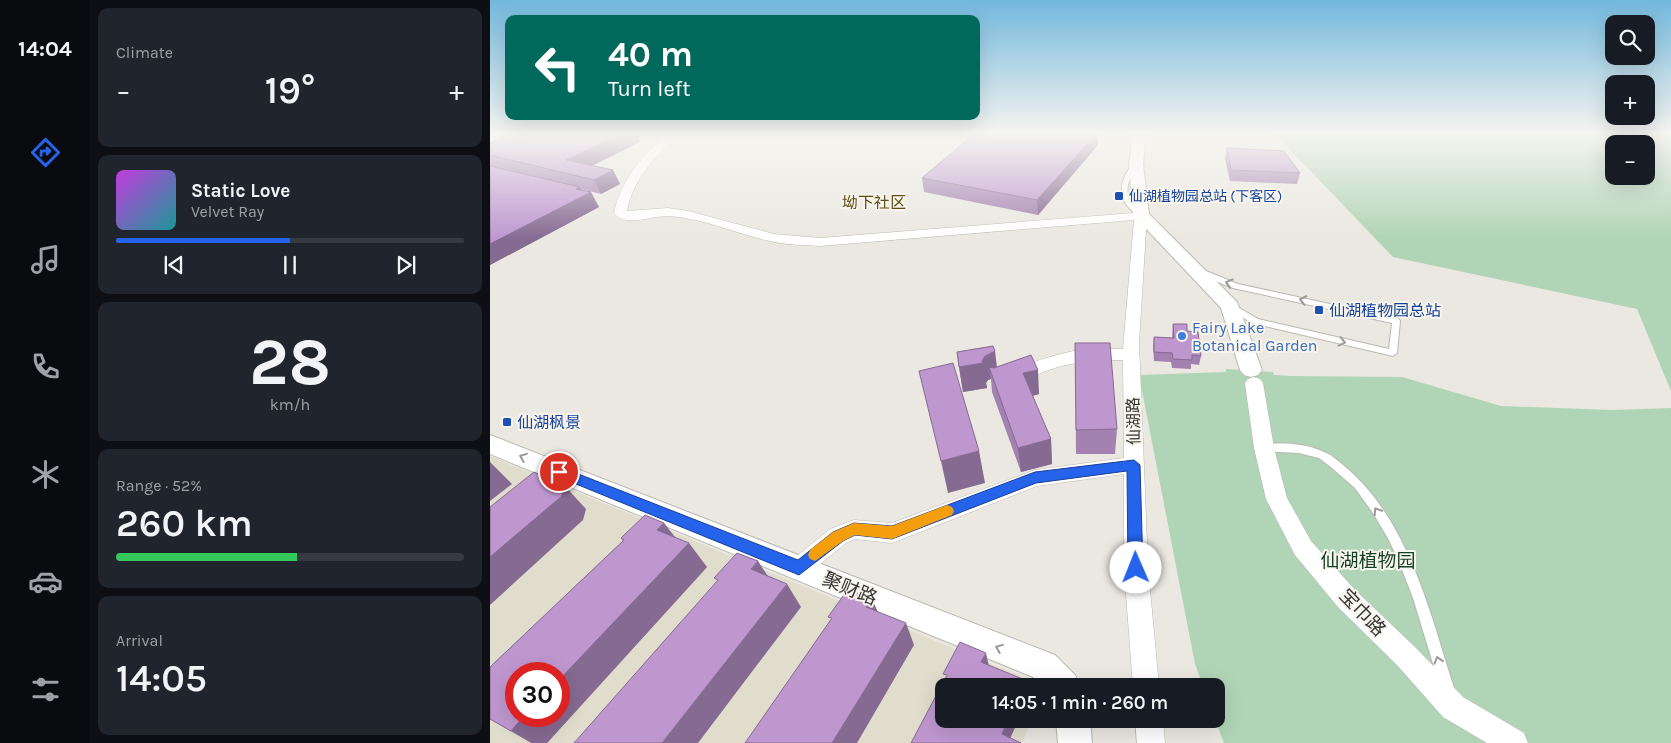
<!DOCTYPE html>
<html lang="en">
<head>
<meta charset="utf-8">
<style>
  body { margin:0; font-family:Karla,"Noto Sans SC",sans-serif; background:#20242c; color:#f1f3f6; height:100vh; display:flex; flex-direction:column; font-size:19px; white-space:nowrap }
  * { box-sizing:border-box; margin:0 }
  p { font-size:16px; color:#9ea1a6 }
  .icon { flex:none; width:28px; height:28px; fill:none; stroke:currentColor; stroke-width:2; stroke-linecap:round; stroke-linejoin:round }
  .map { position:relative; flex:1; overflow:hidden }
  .sheet { display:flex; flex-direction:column; gap:8px; padding:8px; background:#0d0f14; width:400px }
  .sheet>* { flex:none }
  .guide { position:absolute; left:15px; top:15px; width:475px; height:105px; border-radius:10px; box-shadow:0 5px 20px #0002; background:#00695c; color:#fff; overflow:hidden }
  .controls { position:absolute; left:1115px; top:15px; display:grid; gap:10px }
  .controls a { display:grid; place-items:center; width:50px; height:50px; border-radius:10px; background:#171b24; box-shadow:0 5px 20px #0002; font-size:25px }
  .speed { position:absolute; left:15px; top:662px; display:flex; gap:10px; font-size:25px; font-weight:700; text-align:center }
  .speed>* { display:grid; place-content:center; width:65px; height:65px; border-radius:50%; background:#171b24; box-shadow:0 5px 20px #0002; line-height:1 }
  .speed .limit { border:8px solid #d22; background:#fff; color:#111 }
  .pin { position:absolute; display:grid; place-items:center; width:42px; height:42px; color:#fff; margin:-21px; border:2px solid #fff; border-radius:50%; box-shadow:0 1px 5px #0007 }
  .me { position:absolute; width:55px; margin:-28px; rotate:359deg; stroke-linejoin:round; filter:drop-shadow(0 0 4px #0008) }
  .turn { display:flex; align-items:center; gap:18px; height:105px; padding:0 20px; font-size:22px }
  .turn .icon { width:65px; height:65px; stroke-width:2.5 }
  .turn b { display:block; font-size:35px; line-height:42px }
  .big { font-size:38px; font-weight:600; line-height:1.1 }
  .sheet .card { flex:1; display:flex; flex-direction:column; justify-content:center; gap:8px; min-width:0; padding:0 18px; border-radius:10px; background:#20242c }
  .sheet .dial { align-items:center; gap:0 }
  .dial b { font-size:65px; line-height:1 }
  .song { display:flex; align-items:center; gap:15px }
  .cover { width:60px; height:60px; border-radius:8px; background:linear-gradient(135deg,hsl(290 70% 55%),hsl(180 70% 35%)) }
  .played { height:5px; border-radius:2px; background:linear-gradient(90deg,#2563eb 50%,#363941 50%) }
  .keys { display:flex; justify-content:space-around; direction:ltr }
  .heat { display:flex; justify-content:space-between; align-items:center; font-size:28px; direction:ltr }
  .charge { height:8px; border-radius:4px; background:linear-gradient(90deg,#34c759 52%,#363941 0) }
  .trip { position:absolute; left:445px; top:678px; width:290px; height:50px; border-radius:10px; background:#171b24; box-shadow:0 5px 20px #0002; font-weight:600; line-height:50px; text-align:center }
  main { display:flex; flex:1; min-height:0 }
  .dock { display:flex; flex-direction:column; width:90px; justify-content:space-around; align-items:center; background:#090b0e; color:#9ea1a6 }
  .dock .icon { width:35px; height:35px }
  .dock .active { color:#2563eb }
  .dock b { font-size:22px; color:#f1f3f6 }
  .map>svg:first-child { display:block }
  .built { fill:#e0ddcd; fill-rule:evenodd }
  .green { fill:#b0d4b6; fill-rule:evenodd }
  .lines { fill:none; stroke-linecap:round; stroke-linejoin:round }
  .service-casing { stroke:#bab8b0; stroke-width:2 }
  .minor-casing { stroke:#bab8b0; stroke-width:1 }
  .tertiary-casing { stroke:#bab8b0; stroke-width:2 }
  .service { fill:#fff; fill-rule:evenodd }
  .minor { fill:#fff; fill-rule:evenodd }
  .tertiary { fill:#fff; fill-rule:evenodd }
  .wall { fill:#a382b2 }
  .shaded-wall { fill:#856a91 }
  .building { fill:#be97cf; stroke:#856a91 }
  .oneway { stroke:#9a9a98 }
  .route { fill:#2563eb; stroke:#184099 }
  .slow { fill:#f59e0b }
  .transit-dot { fill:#1a4fb4; stroke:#f7f5ed; stroke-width:2 }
  .shop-dot { fill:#3f7fe0; stroke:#f7f5ed; stroke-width:2 }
  .labels { text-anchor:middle; stroke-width:4; stroke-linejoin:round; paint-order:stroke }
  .far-transit-label { font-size:14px; fill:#164399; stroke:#f7f5ed; text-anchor:start }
  .far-quarter-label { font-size:16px; fill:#5e4f11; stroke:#f7f5ed }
  .transit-label { font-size:16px; fill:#164399; stroke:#f7f5ed; text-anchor:start }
  .shop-label { font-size:16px; fill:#366cbe; stroke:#f7f5ed; text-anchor:start }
  .street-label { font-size:16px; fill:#363532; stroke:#f7f5ed }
  .near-park-label { font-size:19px; fill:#143f20; stroke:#f7f5ed }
  .near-street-label { font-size:19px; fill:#363532; stroke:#f7f5ed }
</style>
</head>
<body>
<main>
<nav class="dock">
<b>14:04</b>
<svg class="icon active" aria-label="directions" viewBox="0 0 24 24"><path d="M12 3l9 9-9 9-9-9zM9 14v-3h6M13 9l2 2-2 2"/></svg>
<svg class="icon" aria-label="music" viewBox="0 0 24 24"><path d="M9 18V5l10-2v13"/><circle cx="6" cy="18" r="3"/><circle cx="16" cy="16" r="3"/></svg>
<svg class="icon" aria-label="phone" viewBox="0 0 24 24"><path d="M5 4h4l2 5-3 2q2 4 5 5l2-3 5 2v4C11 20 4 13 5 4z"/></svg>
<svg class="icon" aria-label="climate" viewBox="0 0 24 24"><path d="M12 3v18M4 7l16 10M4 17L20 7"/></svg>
<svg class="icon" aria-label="car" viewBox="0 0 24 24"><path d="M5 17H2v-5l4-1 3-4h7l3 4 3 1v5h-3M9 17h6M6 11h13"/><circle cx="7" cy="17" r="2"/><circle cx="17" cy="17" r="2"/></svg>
<svg class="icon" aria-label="filters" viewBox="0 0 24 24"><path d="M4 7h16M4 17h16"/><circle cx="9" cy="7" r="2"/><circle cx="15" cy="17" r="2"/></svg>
</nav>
<section class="sheet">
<div class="card"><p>Climate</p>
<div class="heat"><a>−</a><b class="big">19°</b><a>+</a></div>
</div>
<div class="card">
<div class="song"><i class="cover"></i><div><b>Static Love</b><p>Velvet Ray</p></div></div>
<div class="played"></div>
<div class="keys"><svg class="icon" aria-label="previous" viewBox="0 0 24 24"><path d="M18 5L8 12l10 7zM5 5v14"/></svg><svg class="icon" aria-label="pause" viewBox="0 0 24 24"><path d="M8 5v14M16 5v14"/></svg><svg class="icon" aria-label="next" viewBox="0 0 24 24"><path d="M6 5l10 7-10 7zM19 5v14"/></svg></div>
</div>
<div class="card dial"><b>28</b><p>km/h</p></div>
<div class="card"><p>Range · 52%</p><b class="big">260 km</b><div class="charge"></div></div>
<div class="card"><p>Arrival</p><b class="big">14:05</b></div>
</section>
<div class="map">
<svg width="1181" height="743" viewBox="0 0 1181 743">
  <rect width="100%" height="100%" fill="#eae8e0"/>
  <!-- built -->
  <path class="built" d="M0 456 554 686H454V719H542L532 743H0ZM26 674H69V716H26Z"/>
  <!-- green -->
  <path class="green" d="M786 135H1181V391L1147 309 903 257ZM1124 144H1156V176H1124Z
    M736 369 783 372 784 375 801 376 912 377 1011 406 1122 410 1181 408V743H734L725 719 726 686H713L705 664 649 375 736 372Z"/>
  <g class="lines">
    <defs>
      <path id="service" d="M644 163 649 164C640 175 633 189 641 202 644 207 650 210 653 214L650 216C627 204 627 181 644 163Z
        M710 271H716L748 284 909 319 910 321 907 353 903 356 762 323 740 310 739 308 740 306H746L768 319 899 349 902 323 743 288 710 275Z
        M774 444C794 443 815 443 834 452 843 455 851 464 859 470 920 525 940 613 964 688L962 693 957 695 952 693 923 598 911 567 899 540 883 513 865 488 842 468 829 458 809 453 771 451 769 448 771 445Z"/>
      <path id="minor" d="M178 135H191C186 141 179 145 173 150 156 167 141 188 137 211L178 208 198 211 284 234 330 238 656 212 657 215 649 342 658 568 669 686H643L634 568V474L547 486 402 543 365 539 356 543 317 575 309 578 301 575 297 568 301 561 340 529 364 520 402 523 545 470 634 458 633 360C606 361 581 361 556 371 544 375 532 385 520 381L517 377C525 365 575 352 590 350 604 349 618 349 633 349L644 220 330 246C314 245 296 245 280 241 247 234 213 218 179 216 163 215 135 228 124 213 130 183 153 152 178 135Z
        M764 377 770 379 773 383 784 448 797 498 821 541 866 591 926 648 973 697 1034 733 1038 743H997L953 717 908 666 848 607 805 555 776 499 764 448 755 383 758 379Z
        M645 719H673L675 743H647Z"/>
      <path id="tertiary" d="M643 135H656L653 164 659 214 747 302 772 370 768 375 761 377 754 375 750 370 731 308 643 215 639 164Z
        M0 435 565 655 585 675 590 686H552L543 677 0 454Z
        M566 719H600L602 743H568Z"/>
    </defs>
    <!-- service casing -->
    <use href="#service" class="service-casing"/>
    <!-- minor casing -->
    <use href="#minor" class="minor-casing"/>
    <!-- tertiary casing -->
    <use href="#tertiary" class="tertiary-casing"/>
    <!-- service -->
    <use href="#service" class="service"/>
    <!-- minor -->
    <use href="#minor" class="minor"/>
    <!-- tertiary -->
    <use href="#tertiary" class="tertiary"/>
  </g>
  <!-- wall -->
  <path class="wall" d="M483 135H608V145L548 215 434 192 432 178Z
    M148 138 150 142 102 166 123 170 130 184 111 194 91 189 109 207 0 265V143Z
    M737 148 810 173 807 184 740 181 735 159Z
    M683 324 697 331 711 356 709 365 701 364V369L682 368 681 362 664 361 663 346 664 337 682 338Z
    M585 343 627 429 625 454H586Z
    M469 367H507L549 394 542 396 561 439 562 464 531 472 502 392 501 379 498 380 496 383 497 388 473 392Z
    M174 523 185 537 217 567 57 743H41L0 719V667L133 541 131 538Z"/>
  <!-- shaded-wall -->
  <path class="shaded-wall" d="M130 135H154L148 138 150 142 84 174 76 160Z
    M605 135H608V145L548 215 547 200Z
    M123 170 130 184 111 194 104 180Z
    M90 187 95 196 101 192 109 207 0 265V244Z
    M505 351 508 376 499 367 501 379 498 380 496 383 497 388 473 392 469 367 492 361 495 356Z
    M548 370 549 394 535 398 533 373Z
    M561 439 562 464 531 472 528 448Z
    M489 451 495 483 458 493 451 461Z
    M0 462 22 484 0 501Z
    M74 485 96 509 93 520 0 605V557Z
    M174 523 192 547 167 530Z
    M199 543 217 567 57 743H42L21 731 34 716H69V680Z
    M268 561 283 584 261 569Z
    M297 584 311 607 208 743H172Z
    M382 599 392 621 376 607Z
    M416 623 424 645 367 743H342Z
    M496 653 500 671 491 662Z
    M535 680 536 686H533Z
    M518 719H529L518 743 512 734Z"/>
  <!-- building -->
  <path class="building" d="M19 135H130L76 160 123 170 104 180 0 155V143Z
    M483 135H605L547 200 432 178Z
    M737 148 794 151 810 173 741 170Z
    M0 166 90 187 86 189 101 192 0 244Z
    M683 324H697V331L708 332 711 356 702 355V360L683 359 682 353 664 352V337L684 338Z
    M585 343H620L627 429 586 430Z
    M503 346 505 351 495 356 492 361 493 363 469 367 467 352Z
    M541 355 548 370 533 373 561 439 528 448 499 367 504 368Z
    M463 363 489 451 451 461 429 371Z
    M44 472 74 485 72 496 0 557V507Z
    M155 515 174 523 167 530 199 543 69 680V674H26V716H34L21 731 0 719V667L134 540 131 538Z
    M247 553 268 561 261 569 297 584 172 743H84L228 580 224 578Z
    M358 589 382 599 376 607 416 623 342 743H255L342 618 338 617Z
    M470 642 496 653 491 662 535 680 533 686H454V719H518L512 734 531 743H421L457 675 453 674Z"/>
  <!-- one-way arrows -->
  <defs><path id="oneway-chevron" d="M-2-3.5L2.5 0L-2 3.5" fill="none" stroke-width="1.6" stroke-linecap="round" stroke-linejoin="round" transform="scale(1.25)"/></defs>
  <g class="oneway">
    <use href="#oneway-chevron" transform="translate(739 283) rotate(-163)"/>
    <use href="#oneway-chevron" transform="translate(813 300) rotate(-168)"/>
    <use href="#oneway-chevron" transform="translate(852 342) rotate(13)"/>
    <use href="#oneway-chevron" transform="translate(33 457) rotate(-158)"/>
    <use href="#oneway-chevron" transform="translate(887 511) rotate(-122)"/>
    <use href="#oneway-chevron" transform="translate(509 648) rotate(-158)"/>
    <use href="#oneway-chevron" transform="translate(948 660) rotate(-107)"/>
  </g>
  <!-- sky -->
  <linearGradient id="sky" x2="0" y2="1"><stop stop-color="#72b8dc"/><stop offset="0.56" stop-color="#f6f5f1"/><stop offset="1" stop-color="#f6f5f1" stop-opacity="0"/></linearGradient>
  <rect width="1181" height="239" fill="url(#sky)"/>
  <!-- route -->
  <path class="route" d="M644 460 650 465 653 568 651 573 646 575 641 573 638 568 637 471 546 483 402 539 365 535 353 541 309 575 64 475 62 472 64 468H73L308 560 343 532 364 523 402 526 545 472Z"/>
  <!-- slow -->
  <path class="slow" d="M457 505 462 507 464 511 462 515 402 539 365 535 353 541 325 561 320 559 318 555 320 550 343 532 364 523 402 526Z"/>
  <!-- markers -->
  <g class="transit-dot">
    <rect x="624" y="191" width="10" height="10" rx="2.5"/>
    <rect x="824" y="305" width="10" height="10" rx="2.5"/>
    <rect x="12" y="417" width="10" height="10" rx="2.5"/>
  </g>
  <circle class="shop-dot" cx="692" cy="336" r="5"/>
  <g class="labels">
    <!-- far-transit labels -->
    <g class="far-transit-label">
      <text x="639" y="201">仙湖植物园总站 (下客区)</text>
    </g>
    <!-- far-quarter labels -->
    <g class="far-quarter-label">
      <text x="384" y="208">坳下社区</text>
    </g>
    <!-- transit labels -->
    <g class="transit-label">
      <text x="839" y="316">仙湖植物园总站</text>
      <text x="27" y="428">仙湖枫景</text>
    </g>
    <!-- shop labels -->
    <g class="shop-label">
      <text x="702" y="333">Fairy Lake<tspan x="702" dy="18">Botanical Garden</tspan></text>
    </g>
    <!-- street labels -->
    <g class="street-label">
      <text transform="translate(643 421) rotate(-91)" y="6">仙湖路</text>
    </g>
    <!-- near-park labels -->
    <g class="near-park-label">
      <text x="878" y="567">仙湖植物园</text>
    </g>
    <!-- near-street labels -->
    <g class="near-street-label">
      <text transform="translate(360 588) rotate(22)" y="7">聚财路</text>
      <text transform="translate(873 612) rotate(46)" y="7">宝巾路</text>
    </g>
  </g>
</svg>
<div class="controls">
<a><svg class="icon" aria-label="search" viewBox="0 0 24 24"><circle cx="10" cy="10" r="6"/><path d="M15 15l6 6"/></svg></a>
<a>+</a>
<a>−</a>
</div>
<div class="speed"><div class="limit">30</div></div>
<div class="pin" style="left:69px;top:472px;background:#d93025"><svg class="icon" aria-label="arrive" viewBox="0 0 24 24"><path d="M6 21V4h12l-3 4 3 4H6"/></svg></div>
<svg class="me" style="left:646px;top:568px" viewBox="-20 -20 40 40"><circle r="19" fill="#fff"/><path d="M0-13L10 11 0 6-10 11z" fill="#2563eb"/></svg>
<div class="trip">14:05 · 1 min · 260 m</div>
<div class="guide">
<div class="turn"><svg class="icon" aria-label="left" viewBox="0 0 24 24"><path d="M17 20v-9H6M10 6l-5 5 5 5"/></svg><div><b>40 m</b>Turn left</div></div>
</div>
</div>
</main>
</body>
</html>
